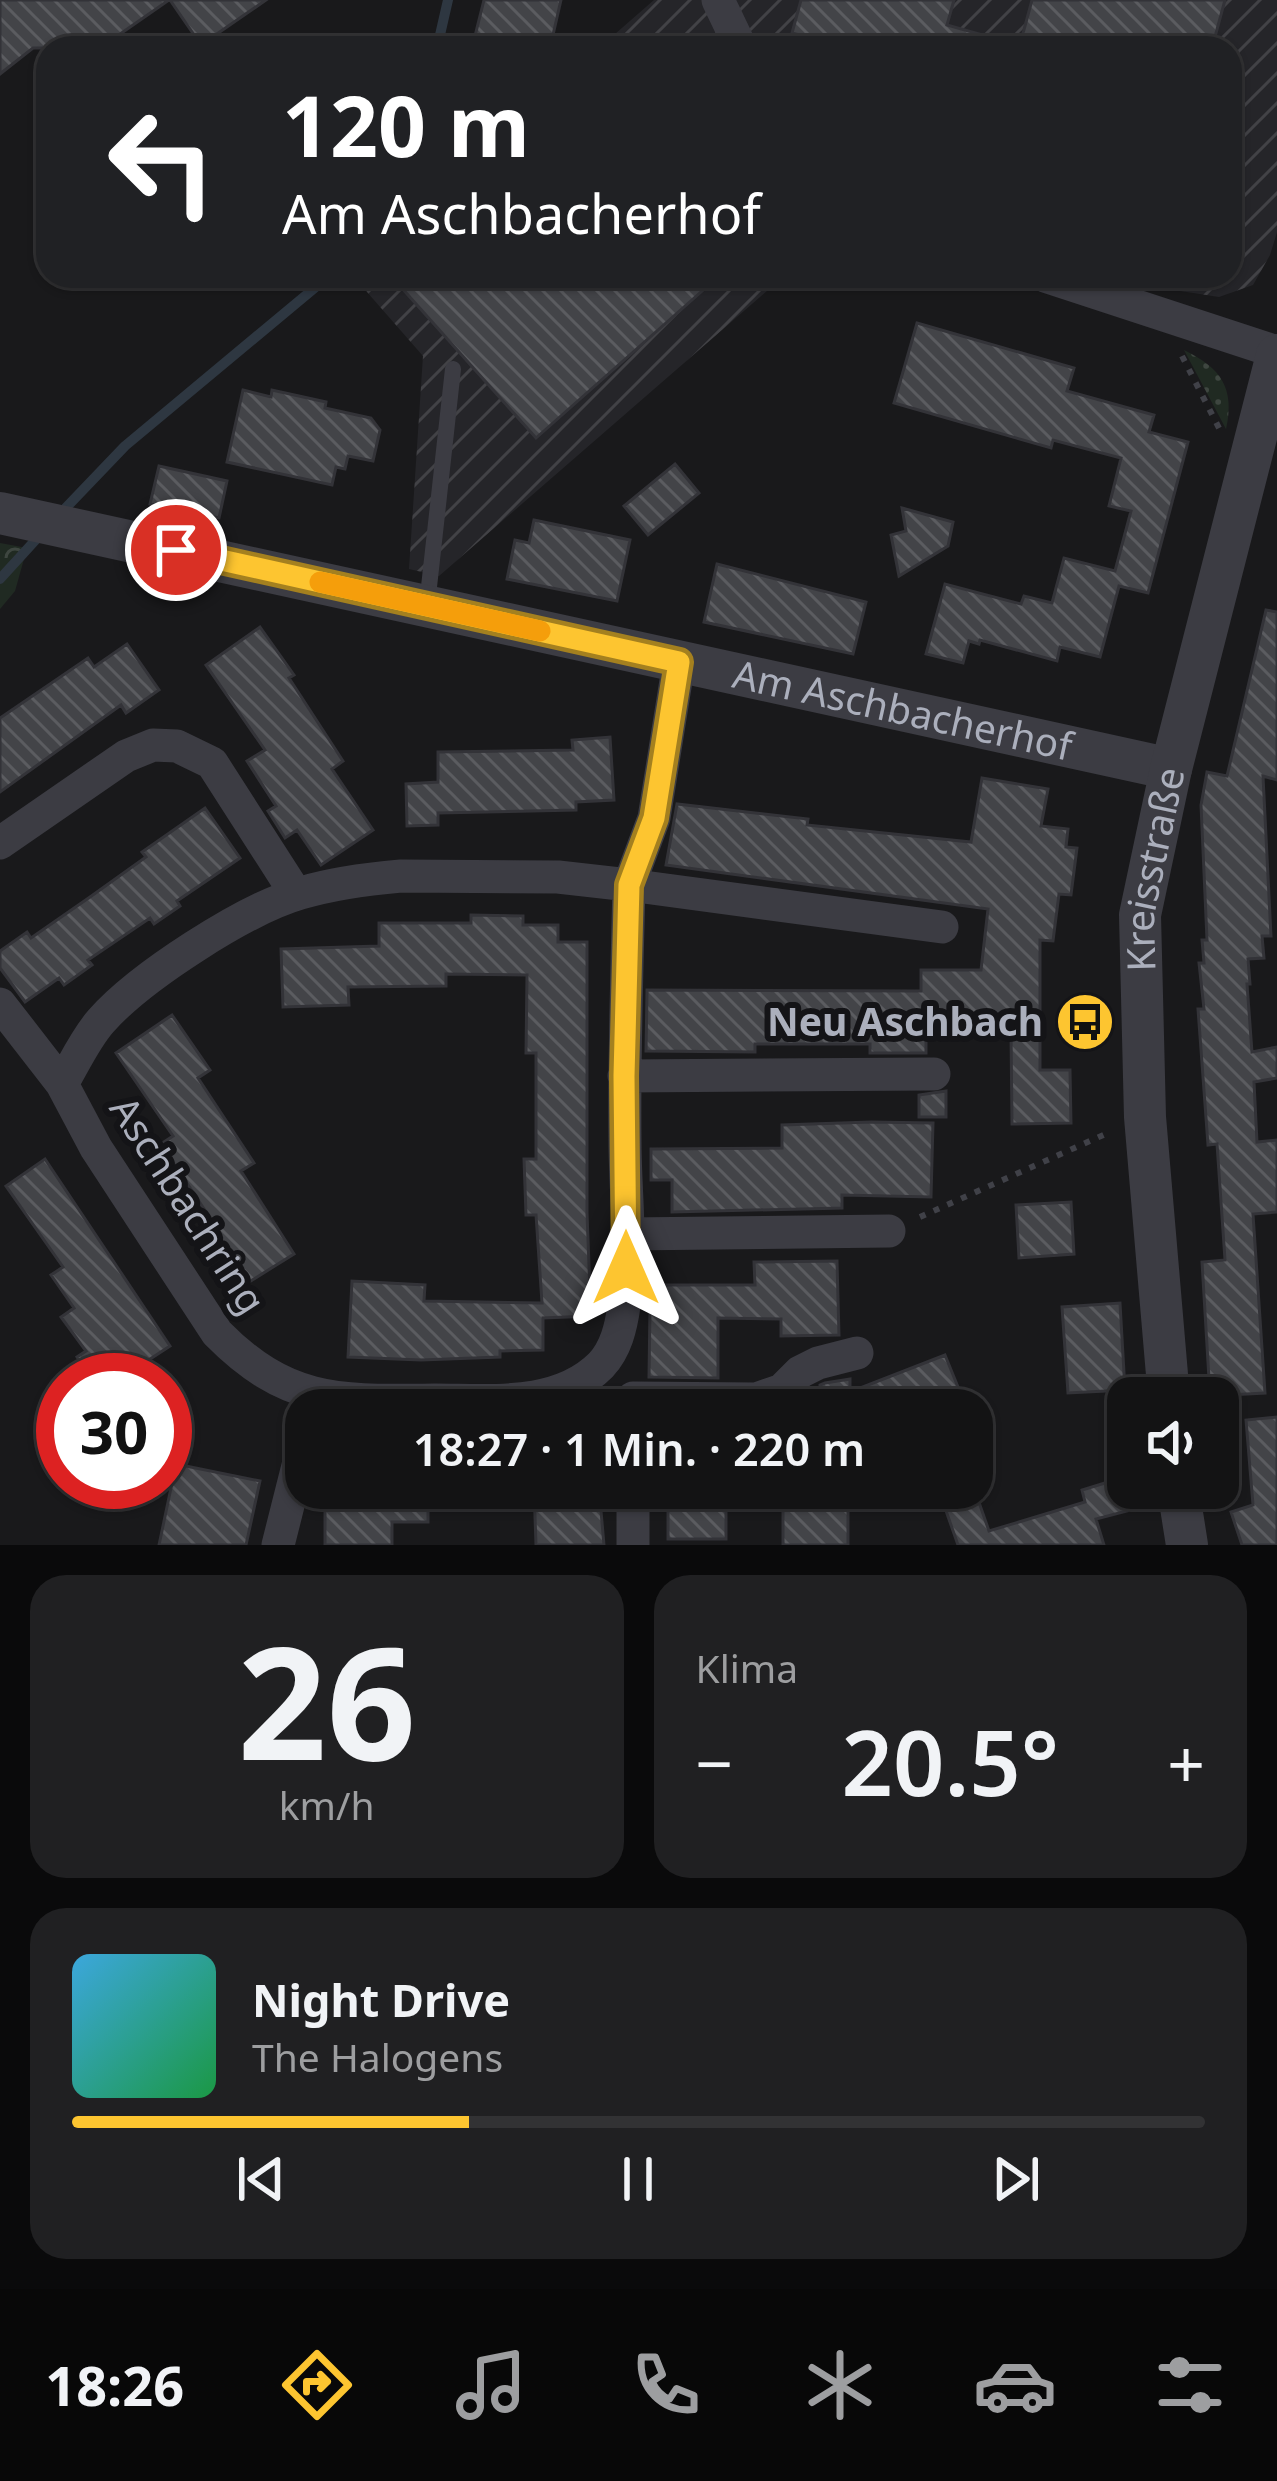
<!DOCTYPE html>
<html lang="de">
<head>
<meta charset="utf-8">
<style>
  body { margin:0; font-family:"Noto Sans",sans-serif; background:#202022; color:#f1f3f6; height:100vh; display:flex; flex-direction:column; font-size:45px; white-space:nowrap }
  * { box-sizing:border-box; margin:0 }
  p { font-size:39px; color:#9d9ea0 }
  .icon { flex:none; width:66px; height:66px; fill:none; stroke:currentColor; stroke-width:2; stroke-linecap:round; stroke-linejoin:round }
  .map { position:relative; height:1545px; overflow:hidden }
  .panel { display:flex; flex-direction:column; gap:30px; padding:30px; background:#0a0a0b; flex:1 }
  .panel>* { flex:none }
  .banner { position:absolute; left:36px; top:36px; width:1206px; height:252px; border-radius:36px; box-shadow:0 3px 9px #0004,0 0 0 3px #323234; background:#202124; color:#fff; overflow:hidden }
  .fabs { position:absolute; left:1107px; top:1377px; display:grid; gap:24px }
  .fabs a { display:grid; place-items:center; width:132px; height:132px; border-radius:24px; background:#131314; box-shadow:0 3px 9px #0004,0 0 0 3px #323234; font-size:60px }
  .speed { position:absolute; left:36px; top:1353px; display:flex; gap:24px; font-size:60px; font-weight:700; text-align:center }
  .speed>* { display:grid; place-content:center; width:156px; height:156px; border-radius:50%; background:#131314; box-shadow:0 3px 9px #0004,0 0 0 3px #323234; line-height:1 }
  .speed .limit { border:18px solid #d22; background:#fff; color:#111 }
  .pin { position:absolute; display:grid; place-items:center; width:102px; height:102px; color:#fff; margin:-51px; border:6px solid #fff; border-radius:50%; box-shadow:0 3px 12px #0007 }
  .me { position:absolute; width:132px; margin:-66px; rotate:0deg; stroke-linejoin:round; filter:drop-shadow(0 0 9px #0008) }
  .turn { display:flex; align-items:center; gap:42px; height:252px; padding:0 48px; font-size:54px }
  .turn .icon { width:156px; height:156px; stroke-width:2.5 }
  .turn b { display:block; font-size:84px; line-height:102px }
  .big { font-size:90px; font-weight:600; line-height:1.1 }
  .panel .card { flex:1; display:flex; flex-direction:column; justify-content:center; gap:18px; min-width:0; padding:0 42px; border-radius:36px; background:#202022 }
  .panel .dial { align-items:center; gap:0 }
  .dial b { font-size:156px; line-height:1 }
  .song { display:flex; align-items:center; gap:36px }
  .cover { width:144px; height:144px; border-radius:18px; background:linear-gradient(135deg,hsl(200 70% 55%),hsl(140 70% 35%)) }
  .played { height:12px; border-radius:6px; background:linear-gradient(90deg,#fdc530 35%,#323234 35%) }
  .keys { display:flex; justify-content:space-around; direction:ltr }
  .heat { display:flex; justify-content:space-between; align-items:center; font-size:66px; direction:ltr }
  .panel .tiles { flex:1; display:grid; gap:30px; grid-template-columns:1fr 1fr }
  .card:last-child { grid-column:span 2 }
  .trip { position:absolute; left:285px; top:1389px; width:708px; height:120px; border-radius:36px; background:#131314; box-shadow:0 3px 9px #0004,0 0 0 3px #323234; font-weight:600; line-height:120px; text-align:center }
  .menu { display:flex; height:192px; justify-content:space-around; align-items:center; background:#080808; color:#9d9ea0 }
  .menu .icon { width:84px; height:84px }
  .menu .current { color:#fdc530 }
  .menu b { font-size:54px; color:#f1f3f6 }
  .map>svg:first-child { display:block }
  .industrial { fill:url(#industrial-furrows) }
  .grass { fill:url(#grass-dots) }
  .forest { fill:url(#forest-crowns) }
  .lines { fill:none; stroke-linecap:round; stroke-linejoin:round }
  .stream { stroke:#2e3741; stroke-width:10 }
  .building { fill:url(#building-back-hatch); stroke:#333338; stroke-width:3 }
  .path { stroke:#404148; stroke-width:6; stroke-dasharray:6 9; stroke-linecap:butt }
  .service { stroke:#3c3c43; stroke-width:16 }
  .minor { stroke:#3c3c43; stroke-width:33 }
  .tertiary { stroke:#3c3c43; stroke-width:42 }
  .route-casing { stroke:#a4801f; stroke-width:30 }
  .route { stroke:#fdc530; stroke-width:21 }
  .slow { stroke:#f59e0b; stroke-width:21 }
  .labels { text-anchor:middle; stroke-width:12; stroke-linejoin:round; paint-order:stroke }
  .street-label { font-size:39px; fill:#abafbc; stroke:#141417 }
  .poi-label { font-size:39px; font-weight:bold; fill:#abafbc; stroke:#141417; text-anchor:end }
</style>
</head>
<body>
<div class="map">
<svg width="1277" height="1545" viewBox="0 0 1277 1545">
  <defs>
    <pattern id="industrial-furrows" width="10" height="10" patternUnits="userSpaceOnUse" patternTransform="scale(3)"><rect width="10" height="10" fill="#252529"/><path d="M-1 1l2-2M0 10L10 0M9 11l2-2" fill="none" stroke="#424246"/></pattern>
    <pattern id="grass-dots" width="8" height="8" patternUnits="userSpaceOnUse" patternTransform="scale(3)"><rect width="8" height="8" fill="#202a22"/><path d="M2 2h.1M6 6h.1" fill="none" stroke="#3e4640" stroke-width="1.8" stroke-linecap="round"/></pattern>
    <pattern id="forest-crowns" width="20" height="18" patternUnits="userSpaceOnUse" patternTransform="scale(3)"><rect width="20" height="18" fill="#202a22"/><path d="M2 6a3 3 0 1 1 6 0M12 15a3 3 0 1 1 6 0" fill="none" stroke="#3e4640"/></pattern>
    <pattern id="building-back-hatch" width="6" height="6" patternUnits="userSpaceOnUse" patternTransform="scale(3)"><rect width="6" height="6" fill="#434448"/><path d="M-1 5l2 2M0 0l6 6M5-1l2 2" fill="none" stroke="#5b5c60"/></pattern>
  </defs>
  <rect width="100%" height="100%" fill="#19191b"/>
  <!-- industrial -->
  <path class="industrial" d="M654 0H1277V232L1270 255 1253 285 1219 297 1174 290 1128 276H1230V48H599Z
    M353 276H784L439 576 409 569 423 356Z"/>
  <!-- grass -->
  <path class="grass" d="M1184 350C1221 368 1235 388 1226 429Z"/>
  <!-- forest -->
  <path class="forest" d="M0 543 27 548 15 591 0 609Z"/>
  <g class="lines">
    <!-- stream -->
    <path class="stream" d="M437 48 448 0
      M58 516 125 446 329 276
      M0 579 41 534"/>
  </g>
  <!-- building -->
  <path class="building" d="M0 0H169L100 48H33L0 74Z
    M170 0H266L201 45Z
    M484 0H561L550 48H488L473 44Z
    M801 0H954L947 25 997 39 996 48H846L792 33Z
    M1032 0H1225L1212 48H1019Z
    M391 276H719L536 438Z
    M917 323 1074 368 1067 391 1154 415 1149 432 1188 442 1148 593 1119 586 1100 657 1060 647 1057 661 980 640 979 644 969 641 963 663 926 654 945 584 1021 604 1024 596 1052 603 1064 558 1115 571 1131 511 1109 506 1121 458 1053 440 1051 448 894 403Z
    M243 390 271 397 272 390 326 402 325 408 371 418 380 430 373 461 348 456 345 469 336 467 332 485 227 462Z
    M675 464 699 493 648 535 624 506Z
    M159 466 227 481 219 518 150 504Z
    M902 508 953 522 948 546 899 576 891 535 906 531Z
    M534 520 630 540 617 601 507 579 515 540 529 543Z
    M717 564 866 602 853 654 704 622Z
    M1266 610 1277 612V780L1263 776 1271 936H1262L1264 958 1248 959 1250 984H1247L1252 1052 1277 1047V1078L1254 1082 1257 1142 1277 1140V1212L1253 1214 1265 1393 1210 1396 1202 1262 1225 1260 1217 1144 1208 1145 1198 1009H1204L1199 963H1204L1202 940H1207L1201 805 1207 772 1227 776Z
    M260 627 294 675 289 678 343 761 332 769 373 830 321 865 297 830 285 838 268 811 276 806 247 761 265 750 206 665Z
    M127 644 159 690 126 713 121 705 0 792V718L88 658 94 667Z
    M610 737 614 800 576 802V810L438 813V825L407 826 406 784 438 782V752L573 750 572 740Z
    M982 778 1048 789 1041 826 1068 829 1066 847 1077 848 1071 895 1059 894 1053 941 1040 940V1070H1070L1071 1123 1012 1124 1011 1034H986V1020L926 1019V1053H870V1044H755V1052L646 1051 647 990 921 991V970H981L988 909 666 865 677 804 808 819 807 825 971 842Z
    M205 808 240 858 177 901 180 906 154 924 150 918 88 960 92 965 64 985 59 978 25 1002 0 968V951L27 932 31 938 90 897 146 857 142 852Z
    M471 915 523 916V925H558V942H587V1213L591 1316 543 1318V1350L500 1351V1357L421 1360 348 1357 352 1281 425 1285 424 1301 542 1303 536 1215H526L524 1159H536V1053H526L527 975 446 974V986L348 987 349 1005 283 1007 281 949 379 946V923H471Z
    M172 1015 210 1070 198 1078 254 1163 241 1171 294 1254 241 1287 206 1233 216 1227 161 1144 173 1136 116 1053Z
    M946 1091V1117H919V1095Z
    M871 1122 933 1123 931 1197 842 1195V1208L672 1212V1180H651V1149L782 1148V1125Z
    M45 1159 170 1346 118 1380H92L77 1357 86 1351 61 1317 74 1308 51 1275 63 1267 6 1186Z
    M1071 1202 1074 1254 1019 1258 1016 1205Z
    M837 1261 839 1335 781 1336V1319L718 1318V1378L649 1377 650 1306H660L661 1285H755L754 1262Z
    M1120 1303 1125 1390 1068 1393 1062 1307Z
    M945 1355 960 1392 915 1410H810L820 1404V1385L825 1383 850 1379V1392Z
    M1277 1417V1545H1242L1231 1512 1253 1505 1246 1420Z
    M176 1464 260 1481 246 1545H159Z
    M1118 1479 1127 1511 1096 1519 1104 1545H958L938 1488H974L989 1531 1085 1502 1082 1490Z
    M335 1488H428V1522H392V1545H325V1500L338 1501Z
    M534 1488H599L604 1545H536Z
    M668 1488H726V1539H668Z
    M783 1488H848V1545H783Z"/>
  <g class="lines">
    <!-- path -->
    <path class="path" d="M1182 356 1220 430
      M920 1217 1110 1132"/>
    <!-- service -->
    <path class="service" d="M427 605 453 369"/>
    <!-- minor -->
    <path class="minor" d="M718 0 741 48
      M1045 276 1277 352
      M679 662 654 818 629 885 942 927
      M0 843 126 756 153 745 177 746 212 763 296 894
      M401 876 558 877 629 885C627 970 624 1056 625 1141 625 1194 633 1254 624 1306 621 1327 616 1349 601 1365 558 1408 491 1400 435 1400 341 1401 288 1405 217 1333L96 1148 62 1084C74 1064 85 1039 101 1021 140 977 245 909 301 893 334 883 367 879 401 876Z
      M0 1004 62 1084
      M624 1076 934 1074
      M626 1234 889 1231
      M633 1398 756 1399 782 1390 800 1372 818 1363 857 1353
      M278 1545 306 1434
      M633 1545V1488"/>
    <!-- tertiary -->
    <g class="tertiary">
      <path id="s1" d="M0 513 1171 769"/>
      <path id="s2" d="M1169 1398 1145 1117 1140 915 1171 769 1277 355"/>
      <path d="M1178 1488 1187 1545"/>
    </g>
  </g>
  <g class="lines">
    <defs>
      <path id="route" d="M176 550 679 662 654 818 629 885 624 1076 626 1268"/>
    </defs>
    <!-- route casing -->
    <use href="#route" class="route-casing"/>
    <!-- route -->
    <use href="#route" class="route"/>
    <!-- slow -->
    <path class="slow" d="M320 582 540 631"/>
  </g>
  <!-- icons -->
  <defs>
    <symbol id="bus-disc" viewBox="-11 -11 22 22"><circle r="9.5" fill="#fdc530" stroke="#141417"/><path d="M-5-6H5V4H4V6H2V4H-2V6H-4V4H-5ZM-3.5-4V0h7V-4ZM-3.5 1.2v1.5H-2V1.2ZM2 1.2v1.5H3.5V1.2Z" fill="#111"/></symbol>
  </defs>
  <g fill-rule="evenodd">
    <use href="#bus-disc" x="1052" y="989" width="66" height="66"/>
  </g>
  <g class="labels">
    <!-- street labels -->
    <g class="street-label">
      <text dy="14" stroke="none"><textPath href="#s1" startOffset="924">Am Aschbacherhof</textPath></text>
      <text dy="14" stroke="none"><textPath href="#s2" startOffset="531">Kreisstraße</textPath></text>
      <text transform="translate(188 1205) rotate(57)" y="14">Aschbachring</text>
    </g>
    <!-- poi labels -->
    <g class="poi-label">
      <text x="1043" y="1036">Neu Aschbach</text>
    </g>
  </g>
</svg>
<div class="fabs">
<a><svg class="icon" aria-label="sound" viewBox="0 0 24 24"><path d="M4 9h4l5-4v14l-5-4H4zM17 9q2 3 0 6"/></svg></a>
</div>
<div class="speed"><div class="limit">30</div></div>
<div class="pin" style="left:176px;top:550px;background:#d93025"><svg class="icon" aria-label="arrive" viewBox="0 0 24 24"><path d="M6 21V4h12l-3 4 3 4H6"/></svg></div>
<svg class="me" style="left:626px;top:1268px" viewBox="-20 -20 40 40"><path d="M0-17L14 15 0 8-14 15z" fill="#fdc530" stroke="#fff" stroke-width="4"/></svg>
<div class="trip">18:27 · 1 Min. · 220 m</div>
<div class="banner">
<div class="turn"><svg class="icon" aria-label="left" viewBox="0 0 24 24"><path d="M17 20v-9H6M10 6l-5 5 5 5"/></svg><div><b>120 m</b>Am Aschbacherhof</div></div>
</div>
</div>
<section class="panel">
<div class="tiles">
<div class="card dial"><b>26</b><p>km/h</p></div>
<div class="card"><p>Klima</p>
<div class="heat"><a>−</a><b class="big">20.5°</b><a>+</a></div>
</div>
<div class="card">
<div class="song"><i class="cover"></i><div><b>Night Drive</b><p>The Halogens</p></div></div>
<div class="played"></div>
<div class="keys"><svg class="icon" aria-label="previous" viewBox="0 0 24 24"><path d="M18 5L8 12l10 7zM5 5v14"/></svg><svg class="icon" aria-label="pause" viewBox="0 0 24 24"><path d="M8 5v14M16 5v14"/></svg><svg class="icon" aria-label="next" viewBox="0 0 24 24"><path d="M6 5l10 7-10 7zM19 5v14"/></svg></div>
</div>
</div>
</section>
<nav class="menu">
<b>18:26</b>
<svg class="icon current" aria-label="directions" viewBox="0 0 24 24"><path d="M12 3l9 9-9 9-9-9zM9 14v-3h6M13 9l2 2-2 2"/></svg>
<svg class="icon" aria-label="music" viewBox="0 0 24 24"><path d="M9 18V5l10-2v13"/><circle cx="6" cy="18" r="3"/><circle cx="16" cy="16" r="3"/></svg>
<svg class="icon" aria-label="phone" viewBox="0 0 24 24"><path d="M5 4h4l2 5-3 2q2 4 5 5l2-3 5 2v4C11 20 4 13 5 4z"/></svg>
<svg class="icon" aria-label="climate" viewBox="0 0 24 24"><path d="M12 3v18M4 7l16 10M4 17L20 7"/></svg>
<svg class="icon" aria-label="car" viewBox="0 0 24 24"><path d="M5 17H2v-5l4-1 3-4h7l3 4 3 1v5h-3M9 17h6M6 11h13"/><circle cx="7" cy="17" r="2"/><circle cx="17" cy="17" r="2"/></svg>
<svg class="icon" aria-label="filters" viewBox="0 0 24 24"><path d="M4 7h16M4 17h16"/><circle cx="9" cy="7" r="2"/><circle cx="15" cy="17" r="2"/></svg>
</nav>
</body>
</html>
